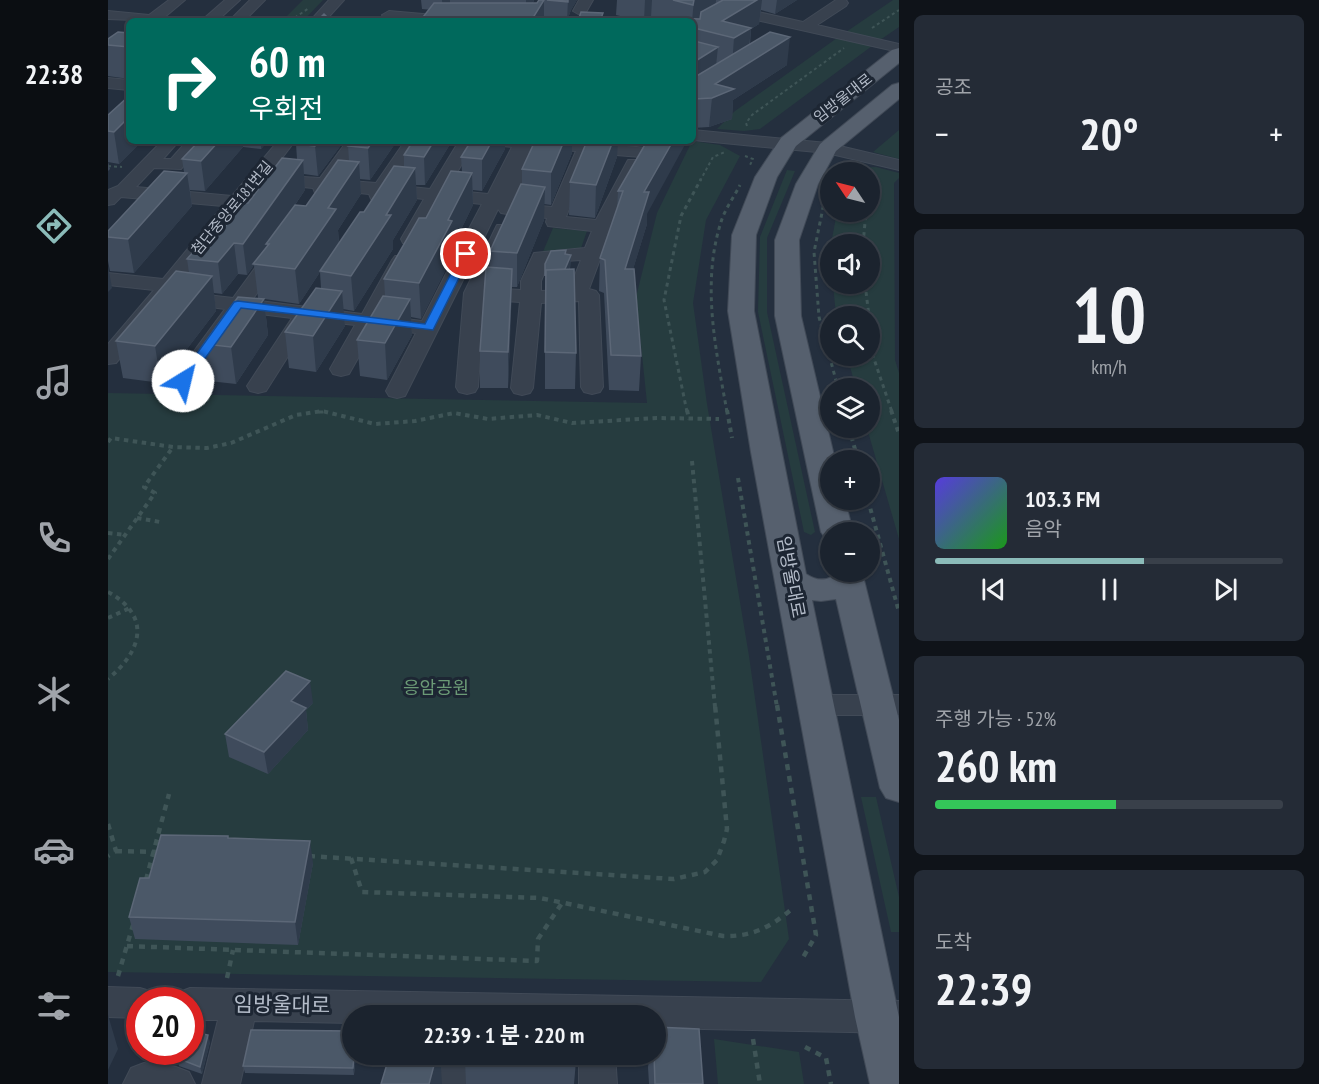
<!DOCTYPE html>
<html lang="ko">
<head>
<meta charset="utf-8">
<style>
  body { margin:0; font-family:"PT Sans Narrow","Noto Sans KR",sans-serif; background:#242b36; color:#f1f3f6; height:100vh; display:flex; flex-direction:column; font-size:22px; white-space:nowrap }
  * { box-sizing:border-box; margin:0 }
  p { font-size:20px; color:#a0a4aa }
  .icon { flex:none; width:33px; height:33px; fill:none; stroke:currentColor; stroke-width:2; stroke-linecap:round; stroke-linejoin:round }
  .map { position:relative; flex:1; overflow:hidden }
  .side { display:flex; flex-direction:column; gap:15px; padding:15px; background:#0f1319; width:420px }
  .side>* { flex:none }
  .hud { position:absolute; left:18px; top:18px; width:570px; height:126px; border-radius:9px; box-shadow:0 2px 4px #0004,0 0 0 2px #39404a; background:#00695c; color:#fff; overflow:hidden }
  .needle { width:39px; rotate:305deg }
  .fabs { position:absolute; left:712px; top:162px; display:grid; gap:12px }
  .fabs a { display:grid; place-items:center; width:60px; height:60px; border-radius:50%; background:#1b232e; box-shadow:0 2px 4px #0004,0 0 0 2px #39404a; font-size:30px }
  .speed { position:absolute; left:18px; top:987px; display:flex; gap:12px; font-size:30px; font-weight:700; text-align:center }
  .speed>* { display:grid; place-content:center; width:78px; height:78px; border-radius:50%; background:#1b232e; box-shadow:0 2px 4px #0004,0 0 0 2px #39404a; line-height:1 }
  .speed .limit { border:9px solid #d22; background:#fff; color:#111 }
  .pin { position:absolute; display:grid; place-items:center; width:51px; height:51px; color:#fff; margin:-26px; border:3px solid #fff; border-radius:50%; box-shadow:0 2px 6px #0007 }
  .me { position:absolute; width:66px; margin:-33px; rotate:36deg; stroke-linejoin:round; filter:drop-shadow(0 0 4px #0008) }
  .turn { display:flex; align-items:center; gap:21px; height:126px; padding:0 24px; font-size:27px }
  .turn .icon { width:78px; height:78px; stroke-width:2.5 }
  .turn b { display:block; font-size:42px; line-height:51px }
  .big { font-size:45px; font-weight:700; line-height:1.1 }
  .side .card { flex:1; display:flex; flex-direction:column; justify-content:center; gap:9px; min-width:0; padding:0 21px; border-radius:9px; background:#242b36 }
  .side .dial { align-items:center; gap:0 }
  .dial b { font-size:78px; line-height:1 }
  .song { display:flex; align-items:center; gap:18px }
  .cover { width:72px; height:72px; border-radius:9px; background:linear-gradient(135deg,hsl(250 70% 55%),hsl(120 70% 35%)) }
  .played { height:6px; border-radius:3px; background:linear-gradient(90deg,#8bbbb9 60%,#39404a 60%) }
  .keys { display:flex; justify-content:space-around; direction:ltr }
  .heat { display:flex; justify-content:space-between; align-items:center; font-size:33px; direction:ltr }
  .charge { height:9px; border-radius:4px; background:linear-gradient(90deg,#34c759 52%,#39404a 0) }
  .trip { position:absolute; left:234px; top:1005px; width:324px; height:60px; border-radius:30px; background:#1b232e; box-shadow:0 2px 4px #0004,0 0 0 2px #39404a; font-weight:700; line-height:60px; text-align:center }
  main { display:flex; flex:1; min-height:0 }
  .dock { display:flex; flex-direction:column; width:108px; justify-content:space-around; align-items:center; background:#0b0e12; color:#a0a4aa }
  .dock .icon { width:42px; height:42px }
  .dock .current { color:#8bbbb9 }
  .dock b { font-size:27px; color:#f1f3f6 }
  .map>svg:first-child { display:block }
  .green { fill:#263c3f }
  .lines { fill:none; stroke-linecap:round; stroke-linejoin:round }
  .minor-casing { stroke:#414a57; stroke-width:2 }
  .major-casing { stroke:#414a57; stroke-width:2 }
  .path-far3 { stroke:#3f5557; stroke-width:2; stroke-dasharray:3 3; stroke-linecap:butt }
  .path-far2 { stroke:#3f5557; stroke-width:3; stroke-dasharray:4 4; stroke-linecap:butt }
  .path-far1 { stroke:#3f5557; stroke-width:4; stroke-dasharray:4.5 4.5; stroke-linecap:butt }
  .path { stroke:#3f5557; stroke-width:4.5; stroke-dasharray:6 6; stroke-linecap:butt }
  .minor { fill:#38414e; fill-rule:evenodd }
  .major { fill:#56606e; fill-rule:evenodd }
  .wall { fill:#3f4b5c }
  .shaded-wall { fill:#2f3b4b }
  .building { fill:#4b5868; stroke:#5c6777; stroke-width:1.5 }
  .route { fill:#1a73e8; stroke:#114b97; stroke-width:1.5 }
  .labels { text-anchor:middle; stroke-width:6; stroke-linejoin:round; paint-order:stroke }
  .far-street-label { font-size:15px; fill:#b4bcc9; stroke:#1d2633 }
  .street-label { font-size:18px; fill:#b4bcc9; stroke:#1d2633 }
  .park-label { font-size:18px; fill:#6b9a76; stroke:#1d2633 }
  .near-street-label { font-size:21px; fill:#b4bcc9; stroke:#1d2633 }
</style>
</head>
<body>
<main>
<nav class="dock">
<b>22:38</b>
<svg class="icon current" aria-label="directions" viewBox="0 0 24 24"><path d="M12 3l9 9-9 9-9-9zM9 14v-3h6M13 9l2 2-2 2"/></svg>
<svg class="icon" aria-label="music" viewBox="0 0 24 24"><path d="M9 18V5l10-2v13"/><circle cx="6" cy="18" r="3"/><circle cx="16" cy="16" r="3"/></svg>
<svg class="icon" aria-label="phone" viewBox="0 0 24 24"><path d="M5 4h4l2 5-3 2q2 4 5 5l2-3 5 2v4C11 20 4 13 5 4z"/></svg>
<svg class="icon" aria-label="climate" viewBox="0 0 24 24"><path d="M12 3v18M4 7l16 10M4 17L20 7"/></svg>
<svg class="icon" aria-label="car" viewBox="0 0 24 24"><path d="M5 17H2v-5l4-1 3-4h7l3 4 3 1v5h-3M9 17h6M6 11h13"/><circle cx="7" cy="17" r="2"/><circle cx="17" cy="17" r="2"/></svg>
<svg class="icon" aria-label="filters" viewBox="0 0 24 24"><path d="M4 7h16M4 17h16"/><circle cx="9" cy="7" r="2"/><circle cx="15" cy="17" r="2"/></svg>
</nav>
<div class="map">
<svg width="791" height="1084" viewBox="0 0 791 1084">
  <rect width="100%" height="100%" fill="#242f3e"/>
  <!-- green -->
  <path class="green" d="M195 0H215L195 21H174Z
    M785 0H791V27L772 40 738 32Z
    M729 38 764 46 652 129 636 131 609 129 627 111Z
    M791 130V159L765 152Z
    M584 141 612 145 632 156 598 220 585 303 599 404 641 656 681 939 653 982 0 972V393L539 403 528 297 549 213Z
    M768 167 791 173V178L786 183 787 360 791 373V539L759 428H762V388H748L739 356H762V316H728L725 284H762V244H723L729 212H762V172H745L747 168Z
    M679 170 687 171 659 238V312L707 532 703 535 696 532 650 312 652 237Z
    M445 228 479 231 472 251 434 254Z
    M753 797H768L791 897V932H783Z
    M606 1039 691 1052 696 1084H610Z"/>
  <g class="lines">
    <defs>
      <path id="minor" d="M61 0H77L52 21 0 19V11L41 15Z
        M117 0H132L109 21H93Z
        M142 0H157L136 21H121Z
        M221 0H236L217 21H202Z
        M471 0H485L477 14 472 15 465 11Z
        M570 0H596L695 22 728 0H738L740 3 738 6 709 25 791 44V52L577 4Z
        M281 11 349 17 356 21H301L276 18 274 15Z
        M0 78 21 80V90L0 88Z
        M585 130 719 143 791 160V170L719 153 585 140Z
        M54 141H71L55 159H63L79 141H96L73 169 46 168 28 187 124 196 170 141H187L161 175 212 178 239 141H256L229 180 268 183 297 141H313L285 185 322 189 351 141H367L339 190 380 194 404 147 384 145 382 141H465L539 148 542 152 539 156 533 157 483 153 458 217 488 220 520 160H532L535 164 511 208 481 289 488 291 491 295 495 387 492 392 484 394 476 392 473 387 471 301 433 303 425 388 422 393 414 395 406 393 403 388 412 302 376 300 370 387 367 392 359 394 351 392 348 387 356 293 389 225H403L405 229 378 288 413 290V281L426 253 477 248 484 231 440 226 438 222 439 218 399 214 393 213 390 209 372 246 365 251 368 254 297 396 289 398 281 396 278 391 308 333 267 328 241 374 233 376 225 374 222 369 247 325 203 320 158 391 150 393 142 391 139 386 184 318 136 312 83 386 75 388 67 386 64 381 117 309 66 302 63 298 66 294 73 292 125 298 161 249H175L178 253 144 300 254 314 284 260 287 256H301L304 260 273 316 314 321 348 254 355 249 352 246 374 204 334 200 309 243H295L293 239 316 199 278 195 275 199H263L261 194 221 190 213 194 207 193 205 188 164 184 156 180 8 363 0 364V344L46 290 0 285V273L55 279 115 206 13 197 6 204 0 205V190L10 186ZM435 149 468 151 444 207 410 204ZM473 260 461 290 433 291V281L441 262Z
        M708 695H791V715H708L698 712 693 705 698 698Z
        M0 987 32 988 45 992 49 1000H32V1018L0 1017Z
        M82 988 791 1001V1033L548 1028V1016H244V1023L146 1021 132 1084H94L110 1020H82V1000H66L69 993Z
        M329 1054H363L364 1084H326Z
        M471 1054H507L509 1084H471Z
        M36 1063 68 1067 81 1072 87 1084H15L23 1068Z"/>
      <path id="major" d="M791 48V63L688 146 669 177 648 235 646 311 698 574C706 579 714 582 723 577V570L754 572 791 720V802L778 798 772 788 728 599 713 601 704 600 791 1017V1084H762L747 1017 643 452 620 311 624 235 647 177 673 138 784 50Z
        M791 83V99L728 151 710 184 691 240 693 316 727 460H723V500H737L745 532H723V540L718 539 713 532 667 316V240L688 184 712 144 784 85Z"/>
    </defs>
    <!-- minor casing -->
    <use href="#minor" class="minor-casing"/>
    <!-- major casing -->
    <use href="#major" class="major-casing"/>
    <!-- path-far3 -->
    <path class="path-far3" d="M182 21 201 8
      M764 28 791 10
      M639 126 638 123 644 115 736 48
      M637 156 645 159 642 165
      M0 166 14 167
      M729 172 740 170
      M592 181 605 157 617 152"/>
    <!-- path-far2 -->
    <path class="path-far2" d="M717 198 706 252 711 317 730 388
      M755 244 758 212
      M757 284 761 316
      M762 330 765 356 784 412
      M211 412H216
      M579 412 556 300 573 216 593 179
      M619 412C608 350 593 284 613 222 617 209 626 197 632 185"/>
    <!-- path-far1 -->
    <path class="path-far1" d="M579 410 581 419
      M619 410 624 438
      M783 410 791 434
      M741 428 750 460
      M0 442 3 438 65 447 99 448 123 443 188 415 214 411 267 424 307 421 346 413 380 419 429 415 464 423 549 418 611 419
      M584 461 607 707
      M630 478 669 707
      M760 500 791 612
      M29 518 52 522
      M0 533 17 535
      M0 559 47 493 36 487 65 447
      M0 592C44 616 34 651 0 679
      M0 618 22 608"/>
    <!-- path -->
    <path class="path" d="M669 705 708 935 693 961
      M0 824 8 851 0 856
      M8 851 52 852
      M201 856 566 879 597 872 609 860 616 841 619 829 607 705
      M243 858 254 892 432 898 615 936C644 937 663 927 685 908
      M38 880 61 794
      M19 946 429 961 430 939 454 903
      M10 976 25 925
      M119 978 125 950
      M645 1039 652 1084
      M697 1047 718 1058 723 1084"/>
    <!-- minor -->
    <use href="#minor" class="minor"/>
    <!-- major -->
    <use href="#major" class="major"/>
  </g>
  <!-- wall -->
  <path class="wall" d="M313 0H426L425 3H429L431 0H469L463 10 459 21 436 20 314 9Z
    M509 0H689L667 14 653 10 651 24 643 29 642 45 679 65 625 100 624 119 601 127 585 128V21H543V17L537 21H533L508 15Z
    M21 33V79L0 76V39Z
    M0 115 21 141H34L11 164 0 162 2 169 0 171Z
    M91 141H160L153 149 135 147 97 191 82 190 84 206 26 273 2 271 0 261V231L76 172 74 159Z
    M236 141 210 176 196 174 197 190 187 205 198 206 241 161 240 146 244 141H289L262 180 252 179 253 194 230 230 231 243 296 167V155L305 141H344L317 185H308L309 200 285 240V249L246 311 235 309 237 326 208 372 181 368 177 332 213 288 212 272 191 304 150 298 146 265 139 275 130 274 114 294 106 293 108 311 53 383 15 378 8 341 81 273 79 259 103 244 140 203 189 159 188 144Z
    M427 141H464V153L443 205 436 204V220L409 287H404L400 388H372V351L382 268V251L414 184V169Z
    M477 141H523V143H509V157L487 218 461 215 462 182 479 141Z
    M539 141V224L525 269 533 356 531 391 501 390 496 293 491 291 492 258 509 209 510 191Z
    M397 149 374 191 365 190V205L345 246V255L313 319 303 317 304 335 279 380 252 376 249 340 277 296 276 279 318 218 354 172 353 157Z
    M458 250V254L463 255 462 269 468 353 467 389H437V264Z
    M156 299 160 335 128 384 101 381 96 344Z
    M205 703 198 710 200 730 160 774 121 757 117 734Z
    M120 838 205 863 190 945 27 939 21 917 41 878Z
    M102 1042 94 1074 71 1066 69 1058Z
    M248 1054 246 1075 137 1073 135 1066Z
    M542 1054H548L595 1084H541L540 1067Z
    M365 1056 468 1061 466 1084H358L357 1060Z"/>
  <!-- shaded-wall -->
  <path class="shaded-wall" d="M334 0H342V8L335 11Z
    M418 0H426L418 13Z
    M436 0V21H423Z
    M460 0H469L463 10 459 21Z
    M537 0H544L543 17 536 21Z
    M586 0H608L607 13 585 26 584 21Z
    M649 0H654L651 24 643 29 640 56 624 66 626 38 614 21Z
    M669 0H689L667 14Z
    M682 37 679 65 625 100 624 119 601 127 604 98 607 84Z
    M610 47 607 75 585 89 586 62Z
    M21 117V141H34L11 164 6 132Z
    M111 141H135V147L97 191 93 161Z
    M153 141H160L153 149Z
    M211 141H236L210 176 207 146Z
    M265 141H289L262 180 260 148Z
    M326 141H344L317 185 316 157Z
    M384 141H397V149L374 191V159Z
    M456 141H464V153L443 205V172Z
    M505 141H510L509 157 487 218 488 185Z
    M565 141H579L539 214V224L515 302 517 269 536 192Z
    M195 160 197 190 160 244H158L159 246 145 264 146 265 139 275 135 244Z
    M251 162 253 194 230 230 231 243 191 304 187 269 220 208Z
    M307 168 309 200 285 240V249L246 311 243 276 278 215Z
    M79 173 84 206 26 273 20 239Z
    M364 173 365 205 345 246V255L313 319 311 283 340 220Z
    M437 187 436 220 409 287V253Z
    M126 243 130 274 114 294 110 262Z
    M463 255 462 267 454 288 455 275Z
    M0 266 4 288 0 292Z
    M404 269 403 304 400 388V352Z
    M104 276 108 311 53 383 47 346Z
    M234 291 237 326 208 372 205 336Z
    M156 299 160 335 128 384 123 347Z
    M302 299 304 335 279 380 277 343Z
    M202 681 205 703 198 710 200 730 160 774 156 752 183 701Z
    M202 841 205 863 190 945 187 922Z
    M0 1015 10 1049 0 1070Z
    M100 1035 102 1042 94 1074 92 1067Z
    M246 1054H248L246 1075 245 1068Z
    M329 1054H332L334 1084H321Z"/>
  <!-- building -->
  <path class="building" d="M431 0H436L423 21H312L326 3H429Z
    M439 0H460V2Z
    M565 0H586L585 5Z
    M615 0H649L614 21 643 28 626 38 586 28V41L610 47 586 62 587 77 662 32 682 37 607 84 626 89 604 98 586 99 585 105V21H558L564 18 592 19 593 12Z
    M473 12 495 13 492 21H470Z
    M216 14 223 21H209Z
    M10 32 21 33V47L0 45V39Z
    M21 96V117L6 132 0 131V115Z
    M91 141H111L93 161 74 159Z
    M191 141H211L207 146 188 144Z
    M244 141H265L260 148 240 146Z
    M305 141H326L316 157 296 155Z
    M363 141H384L374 159 353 157Z
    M427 141H456L443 172 414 169Z
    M479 141H505L488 185 462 182Z
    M539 141H565L536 192H541L517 269H526L533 356 503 355 497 260 492 258 515 191H510Z
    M174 158 195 160 135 244 126 243 110 262 79 259 93 243 103 244 136 203H140Z
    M230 160 251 162 220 208 228 209 187 269 145 264 161 244H158L187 205 198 206Z
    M286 166 307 168 278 215H283L243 276 212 271 252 212H256Z
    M56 171 79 173 20 239 0 237V231Z
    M343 171 364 173 340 220 344 221 311 283 276 279 311 218H318Z
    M413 184 437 187 409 253 382 251Z
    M458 250 457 254 463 255 457 269 438 270 437 276V264L443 251Z
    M378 267 404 269 400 352 372 351Z
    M466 269 468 353 437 352 438 270Z
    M68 271 104 276 47 346 8 341Z
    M208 288 234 291 205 336 177 332Z
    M275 296 302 299 277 343 249 340Z
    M130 297 156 299 123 347 96 344Z
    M178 671 202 681 183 701 198 708 156 752 117 734Z
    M53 835 120 836V838L202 841 187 922 21 917 32 878H41Z
    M359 1014 466 1015V1016H359Z
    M548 1027 591 1029 595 1084H547L546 1054H548Z
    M143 1030 244 1031V1054H246L245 1068 135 1066Z
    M82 1031 100 1035 92 1067 69 1058 71 1052H82Z
    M282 1054H329L321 1084H273Z
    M366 1054H467L468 1061 357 1060V1058L366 1055Z"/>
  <!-- route -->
  <path class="route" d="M358 250 363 254 325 330 133 308 79 384H71L69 381 126 302 130 301 317 324 353 254Z"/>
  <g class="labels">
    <!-- far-street labels -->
    <g class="far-street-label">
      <text transform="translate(735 98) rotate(-38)" y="5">임방울대로</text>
      <text transform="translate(124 208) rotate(-50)" y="5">첨단중앙로181번길</text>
    </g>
    <!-- street labels -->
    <g class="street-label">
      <text transform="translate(683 577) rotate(79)" y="6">임방울대로</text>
    </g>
    <!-- park labels -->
    <g class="park-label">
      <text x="328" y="694">응암공원</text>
    </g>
    <!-- near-street labels -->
    <g class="near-street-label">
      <text transform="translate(174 1005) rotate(1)" y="7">임방울대로</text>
    </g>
  </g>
</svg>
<div class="fabs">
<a><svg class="needle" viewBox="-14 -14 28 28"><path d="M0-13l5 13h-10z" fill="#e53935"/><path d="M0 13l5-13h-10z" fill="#a0a4aa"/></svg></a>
<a><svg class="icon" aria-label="sound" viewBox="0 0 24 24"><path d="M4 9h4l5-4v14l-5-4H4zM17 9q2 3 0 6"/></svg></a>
<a><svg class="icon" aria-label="search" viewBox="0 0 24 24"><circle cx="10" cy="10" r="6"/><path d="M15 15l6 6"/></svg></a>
<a><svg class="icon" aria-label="layers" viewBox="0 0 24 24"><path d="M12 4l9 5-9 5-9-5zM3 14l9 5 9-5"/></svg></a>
<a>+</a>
<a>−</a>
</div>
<div class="speed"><div class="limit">20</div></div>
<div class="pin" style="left:358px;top:254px;background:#d93025"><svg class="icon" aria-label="arrive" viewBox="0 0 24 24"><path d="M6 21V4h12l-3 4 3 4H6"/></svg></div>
<svg class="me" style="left:75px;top:381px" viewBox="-20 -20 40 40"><circle r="19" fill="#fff"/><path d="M0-13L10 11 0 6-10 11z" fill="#1a73e8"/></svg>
<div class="trip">22:39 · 1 분 · 220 m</div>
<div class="hud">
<div class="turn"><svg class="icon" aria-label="right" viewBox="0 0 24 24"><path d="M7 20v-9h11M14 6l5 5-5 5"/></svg><div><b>60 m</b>우회전</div></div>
</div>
</div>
<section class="side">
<div class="card"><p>공조</p>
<div class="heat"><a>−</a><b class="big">20°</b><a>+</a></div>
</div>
<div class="card dial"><b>10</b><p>km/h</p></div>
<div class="card">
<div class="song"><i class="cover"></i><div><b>103.3 FM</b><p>음악</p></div></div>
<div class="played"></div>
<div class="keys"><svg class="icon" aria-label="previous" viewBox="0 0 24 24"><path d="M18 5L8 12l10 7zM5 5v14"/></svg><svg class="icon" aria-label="pause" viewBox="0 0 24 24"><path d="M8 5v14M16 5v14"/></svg><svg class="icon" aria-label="next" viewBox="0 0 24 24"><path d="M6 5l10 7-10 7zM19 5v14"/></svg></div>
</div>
<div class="card"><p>주행 가능 · 52%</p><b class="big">260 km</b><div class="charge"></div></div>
<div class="card"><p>도착</p><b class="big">22:39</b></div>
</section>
</main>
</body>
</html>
